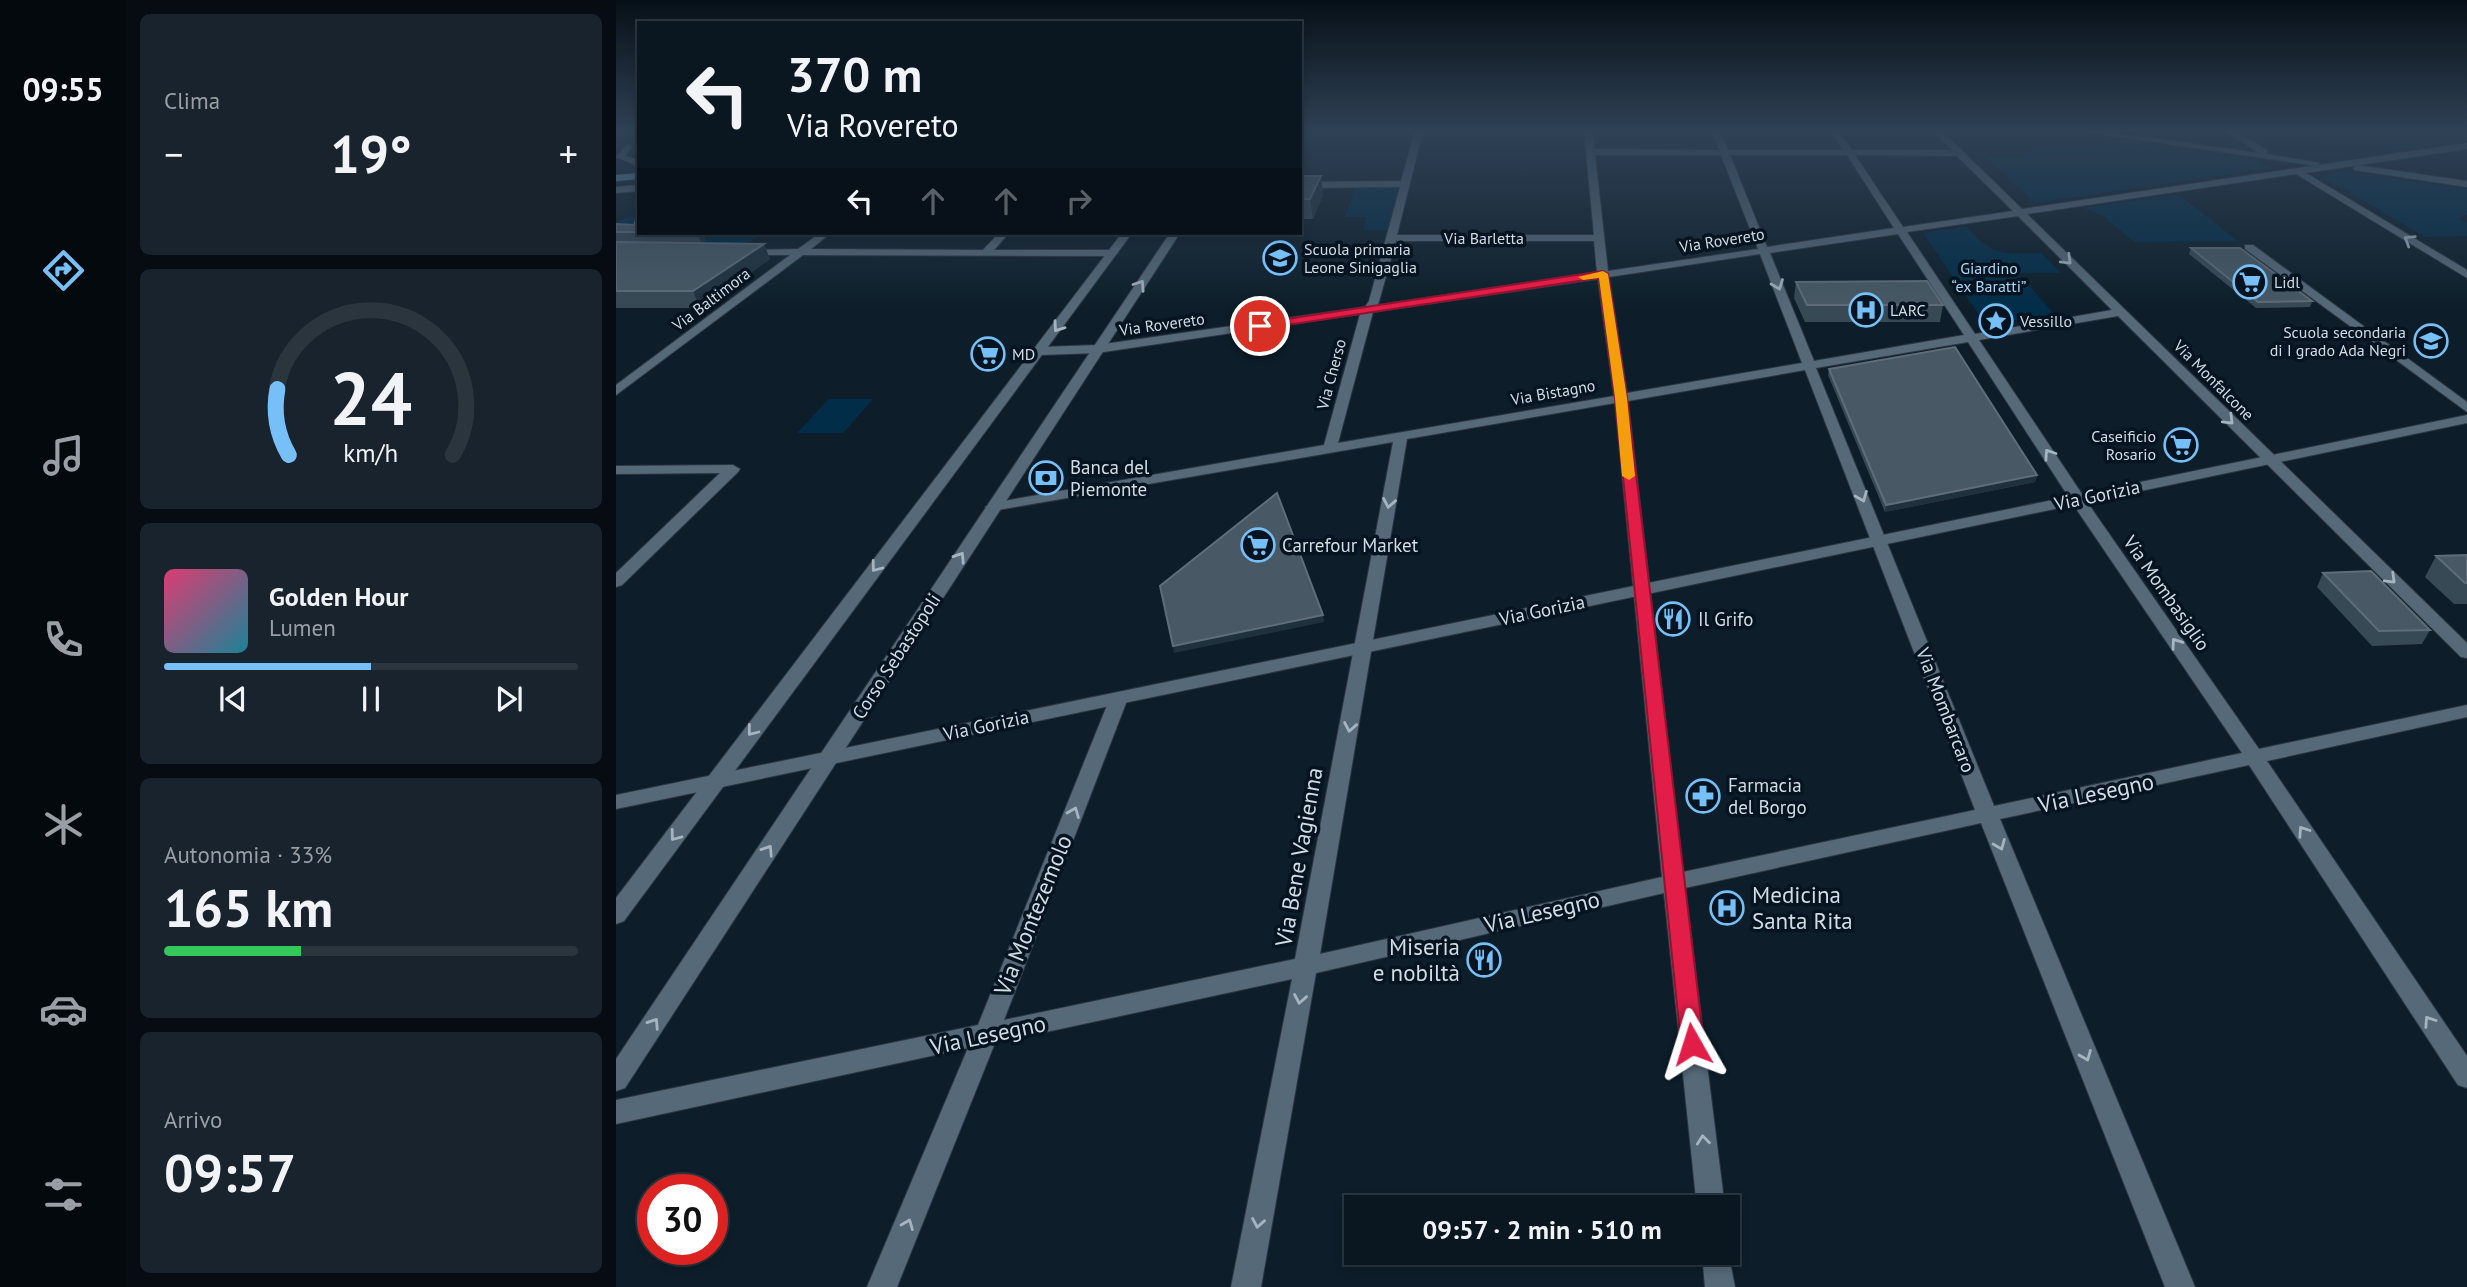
<!DOCTYPE html>
<html lang="it">
<head>
<meta charset="utf-8">
<style>
  body { margin:0; font-family:"PT Sans",sans-serif; background:#18232d; color:#f1f3f6; height:100vh; display:flex; flex-direction:column; font-size:26px; white-space:nowrap }
  * { box-sizing:border-box; margin:0 }
  p { font-size:23px; color:#999fa5 }
  .icon { flex:none; width:38px; height:38px; fill:none; stroke:currentColor; stroke-width:2; stroke-linecap:round; stroke-linejoin:round }
  .map { position:relative; flex:1; overflow:hidden }
  .details { display:flex; flex-direction:column; gap:14px; padding:14px; background:#060c12; width:490px }
  .details>* { flex:none }
  .hud { position:absolute; left:21px; top:21px; width:665px; height:214px; border-radius:0px; box-shadow:0 4px 10px #0003,0 0 0 2px #2a353e; background:#0a1620; color:#f1f3f6; overflow:hidden }
  .speed { position:absolute; left:21px; top:1174px; display:flex; gap:14px; font-size:35px; font-weight:700; text-align:center }
  .speed>* { display:grid; place-content:center; width:91px; height:91px; border-radius:50%; background:#0a1620; box-shadow:0 4px 10px #0003,0 0 0 2px #2a353e; line-height:1 }
  .speed .limit { border:10px solid #d22; background:#fff; color:#111 }
  .pin { position:absolute; display:grid; place-items:center; width:60px; height:60px; color:#fff; margin:-30px; border:4px solid #fff; border-radius:50%; box-shadow:0 2px 7px #0007 }
  .me { position:absolute; width:77px; margin:-38px; rotate:354deg; stroke-linejoin:round; filter:drop-shadow(0 0 5px #0008) }
  .turn { display:flex; align-items:center; gap:24px; height:147px; padding:0 35px; font-size:32px }
  .turn .icon { width:91px; height:91px; stroke-width:2.5 }
  .turn b { display:block; font-size:49px; line-height:60px }
  .lanes { display:flex; align-items:center; height:66px; padding:0 35px; background:#0003; justify-content:center; gap:35px; direction:ltr }
  .lanes .off { opacity:.35 }
  .big { font-size:52px; font-weight:700; line-height:1.1 }
  .details .widget { flex:1; display:flex; flex-direction:column; justify-content:center; gap:10px; min-width:0; padding:0 24px; border-radius:10px; background:#18232d }
  .details .dial { align-items:center; gap:0 }
  .dial svg { height:182px; overflow:visible; fill:none; stroke:#2a353e; stroke-width:7; stroke-linecap:round; text-anchor:middle }
  .dial text { fill:#f1f3f6; stroke:none }
  .song { display:flex; align-items:center; gap:21px }
  .cover { width:84px; height:84px; border-radius:10px; background:linear-gradient(135deg,hsl(340 70% 55%),hsl(190 70% 35%)) }
  .played { height:7px; border-radius:4px; background:linear-gradient(90deg,#77c0f7 50%,#2a353e 50%) }
  .keys { display:flex; justify-content:space-around; direction:ltr }
  .heat { display:flex; justify-content:space-between; align-items:center; font-size:38px; direction:ltr }
  .charge { height:10px; border-radius:5px; background:linear-gradient(90deg,#34c759 33%,#2a353e 0) }
  .trip { position:absolute; left:728px; top:1195px; width:396px; height:70px; border-radius:0px; background:#0a1620; box-shadow:0 4px 10px #0003,0 0 0 2px #2a353e; font-weight:700; line-height:70px; text-align:center }
  main { display:flex; flex:1; min-height:0 }
  .tab-bar { display:flex; flex-direction:column; width:126px; justify-content:space-around; align-items:center; background:#04090d; color:#999fa5 }
  .tab-bar .icon { width:49px; height:49px }
  .tab-bar .current { color:#77c0f7 }
  .tab-bar b { font-size:32px; color:#f1f3f6 }
  .map>svg:first-child { display:block }
  .green { fill:#012d48 }
  .lines { fill:none; stroke-linecap:round; stroke-linejoin:round }
  .minor-casing { stroke:#2e3640; stroke-width:2 }
  .tertiary-casing { stroke:#2e3640; stroke-width:2 }
  .secondary-casing { stroke:#2e3640; stroke-width:2 }
  .primary-casing { stroke:#2e3640; stroke-width:2 }
  .minor { fill:#566978; fill-rule:evenodd }
  .tertiary { fill:#566978; fill-rule:evenodd }
  .secondary { fill:#566978; fill-rule:evenodd }
  .primary { fill:#6394b9; fill-rule:evenodd }
  .wall { fill:#384956 }
  .shaded-wall { fill:#20313e }
  .building { fill:#485965; stroke:#5e6d79; stroke-width:2 }
  .oneway { stroke:#a6b4be }
  .route { fill:#e11d48; stroke:#92132f; stroke-width:2 }
  .slow { fill:#f59e0b }
  .labels { text-anchor:middle; stroke-width:7; stroke-linejoin:round; paint-order:stroke }
  .far-street-label { font-size:16px; fill:#d1dce4; stroke:#051420 }
  .far-poi-label { font-size:16px; fill:#d1dce4; stroke:#051420; text-anchor:start }
  .far-park-label { font-size:16px; fill:#acd6f7; stroke:#051420 }
  .poi-label { font-size:19px; fill:#d1dce4; stroke:#051420; text-anchor:start }
  .street-label { font-size:19px; fill:#d1dce4; stroke:#051420 }
  .near-street-label { font-size:23px; fill:#d1dce4; stroke:#051420 }
  .near-poi-label { font-size:23px; fill:#d1dce4; stroke:#051420; text-anchor:start }
</style>
</head>
<body>
<main>
<nav class="tab-bar">
<b>09:55</b>
<svg class="icon current" aria-label="directions" viewBox="0 0 24 24"><path d="M12 3l9 9-9 9-9-9zM9 14v-3h6M13 9l2 2-2 2"/></svg>
<svg class="icon" aria-label="music" viewBox="0 0 24 24"><path d="M9 18V5l10-2v13"/><circle cx="6" cy="18" r="3"/><circle cx="16" cy="16" r="3"/></svg>
<svg class="icon" aria-label="phone" viewBox="0 0 24 24"><path d="M5 4h4l2 5-3 2q2 4 5 5l2-3 5 2v4C11 20 4 13 5 4z"/></svg>
<svg class="icon" aria-label="climate" viewBox="0 0 24 24"><path d="M12 3v18M4 7l16 10M4 17L20 7"/></svg>
<svg class="icon" aria-label="car" viewBox="0 0 24 24"><path d="M5 17H2v-5l4-1 3-4h7l3 4 3 1v5h-3M9 17h6M6 11h13"/><circle cx="7" cy="17" r="2"/><circle cx="17" cy="17" r="2"/></svg>
<svg class="icon" aria-label="filters" viewBox="0 0 24 24"><path d="M4 7h16M4 17h16"/><circle cx="9" cy="7" r="2"/><circle cx="15" cy="17" r="2"/></svg>
</nav>
<section class="details">
<div class="widget"><p>Clima</p>
<div class="heat"><a>−</a><b class="big">19°</b><a>+</a></div>
</div>
<div class="widget dial"><svg viewBox="0 0 100 80">
<path d="M14 69A42 42 0 1 1 86 69"/>
<path d="M14 69A42 42 0 0 1 9 40" stroke="#77c0f7"/>
<text x="50" y="56" font-size="32" font-weight="700">24</text>
<text x="50" y="72" font-size="11">km/h</text>
</svg></div>
<div class="widget">
<div class="song"><i class="cover"></i><div><b>Golden Hour</b><p>Lumen</p></div></div>
<div class="played"></div>
<div class="keys"><svg class="icon" aria-label="previous" viewBox="0 0 24 24"><path d="M18 5L8 12l10 7zM5 5v14"/></svg><svg class="icon" aria-label="pause" viewBox="0 0 24 24"><path d="M8 5v14M16 5v14"/></svg><svg class="icon" aria-label="next" viewBox="0 0 24 24"><path d="M6 5l10 7-10 7zM19 5v14"/></svg></div>
</div>
<div class="widget"><p>Autonomia · 33%</p><b class="big">165 km</b><div class="charge"></div></div>
<div class="widget"><p>Arrivo</p><b class="big">09:57</b></div>
</section>
<div class="map">
<svg width="1851" height="1287" viewBox="0 0 1851 1287">
  <rect width="100%" height="100%" fill="#0d1e2a"/>
  <!-- green -->
  <path class="green" d="M1694 131H1851V140L1779 151 1751 143 1723 147Z
    M1527 145 1638 158 1655 168 1419 203 1369 157H1410L1418 153 1411 148Z
    M1728 171 1851 189V215L1843 218 1851 223V236L1810 237 1703 175Z
    M739 188H784L772 230H747L750 217H729Z
    M1562 194 1622 241 1518 242 1489 217 1468 208Z
    M23 216V233H147L124 248H0V223L8 218Z
    M1351 227C1377 257 1388 254 1425 253L1445 273H1402L1438 314 1370 325 1307 233Z
    M213 399H257L227 433H181Z"/>
  <g class="lines">
    <defs>
      <path id="minor" d="M799 131H807L781 235H978L968 131H976L978 149 1103 150 1096 131H1104L1112 150H1227L1215 131H1223L1236 150H1336L1317 131H1326L1406 209 1851 143V149L1690 173 1851 270V278L1680 174 1411 214 1851 643V658L1845 657 1502 316 1363 340 1480 515 1643 749 1851 705V717L1651 761 1851 1056V1088L1842 1085 1633 765 1384 819 1579 1287H1549L1365 823 1069 888 1109 1208H1081L1048 893 700 973 645 1287H615L676 979 379 1043 281 1287H251L352 1048 0 1124V1100L362 1025 494 698 503 692 512 698 388 1020 679 959 777 442 376 511 369 507 376 503 708 445 744 314 481 353 425 355 419 351 425 347 481 345 749 307 753 301 784 187 684 188V182L785 181ZM979 155H1105L1142 249 992 271ZM1114 155H1231L1278 228 1151 247ZM1239 155 1341 156 1397 211 1287 227ZM1402 216 1496 310 1359 334 1291 232ZM1282 234 1348 335 1198 361 1154 253ZM780 241H978L981 272 762 305ZM1144 254 1186 363 1011 393 993 277ZM982 279 998 396 722 443 757 312ZM1352 342 1465 516 1626 753 1378 806 1200 368ZM1189 370 1359 810 1067 872 1012 401ZM999 403 1046 877 704 954 791 439Z
        M1463 131H1487L1643 153 1609 131H1619L1651 150V154L1704 163 1700 166Z
        M12 144 16 147 9 156 23 160V170L17 164 0 157Z
        M1741 165 1851 181V187L1738 170 1737 168Z
        M23 185V191L0 193V187Z
        M204 233H215L195 249 367 250 383 233H393L378 250H497L502 253 497 256 187 255 0 395V385L174 255H129L124 252 125 250 182 249Z
        M1629 245H1637L1851 402V412L1629 249Z
        M117 465 124 469 122 472 6 585 0 587V573L104 473 0 474V466Z
        M1111 1246 1119 1287H1089L1086 1253H1111Z"/>
      <path id="tertiary" d="M1851 415V423L0 809V795Z"/>
      <path id="secondary" d="M506 233H516L8 921 0 924V898Z
        M554 233H564L9 1088 0 1091V1059Z"/>
      <path id="primary" d="M23 173V179L0 181V175Z"/>
    </defs>
    <!-- minor casing -->
    <use href="#minor" class="minor-casing"/>
    <!-- tertiary casing -->
    <use href="#tertiary" class="tertiary-casing"/>
    <!-- secondary casing -->
    <use href="#secondary" class="secondary-casing"/>
    <!-- primary casing -->
    <use href="#primary" class="primary-casing"/>
    <!-- minor -->
    <use href="#minor" class="minor"/>
    <!-- tertiary -->
    <use href="#tertiary" class="tertiary"/>
    <!-- secondary -->
    <use href="#secondary" class="secondary"/>
    <!-- primary -->
    <use href="#primary" class="primary"/>
  </g>
  <!-- wall -->
  <path class="wall" d="M684 176 707 195 697 219H684Z
    M23 211V233H90L88 243 148 244 154 259 84 308H0V224L18 225Z
    M614 233H645L643 237H614Z
    M1575 248 1696 301 1694 307 1640 308 1573 254Z
    M1180 282 1327 305 1324 322H1189L1178 298Z
    M1213 369 1421 475 1419 482 1269 512 1212 375Z
    M1851 555V604H1838L1809 577 1820 556Z
    M1707 573 1814 630 1806 644 1756 646 1701 587Z"/>
  <!-- shaded-wall -->
  <path class="shaded-wall" d="M705 176 707 195 697 219 694 199Z
    M81 233H90L87 247Z
    M148 244 154 259 84 308 77 291Z
    M1421 475 1419 482 1269 512 1270 505Z
    M707 615 708 622 558 653 557 646Z"/>
  <!-- building -->
  <path class="building" d="M684 176H705L694 199H684Z
    M23 211V232H0V224L18 225Z
    M0 242 148 244 77 291H0Z
    M1575 248H1624L1696 301 1642 302Z
    M1311 281 1327 305H1191L1180 282Z
    M1339 347 1421 475 1270 505 1213 369Z
    M661 493 707 615 557 646 544 586Z
    M1851 555V583H1849L1820 556Z
    M1755 571 1814 630 1763 631 1707 573Z"/>
  <!-- one-way arrows -->
  <defs><path id="oneway-chevron" d="M-2-3.5L2.5 0L-2 3.5" fill="none" stroke-width="1.6" stroke-linecap="round" stroke-linejoin="round" transform="scale(1.75)"/></defs>
  <g class="oneway">
    <use href="#oneway-chevron" transform="translate(1793 240) rotate(-148)"/>
    <use href="#oneway-chevron" transform="translate(1451 260) rotate(44)"/>
    <use href="#oneway-chevron" transform="translate(524 285) rotate(-56)"/>
    <use href="#oneway-chevron" transform="translate(1162 285) rotate(69)"/>
    <use href="#oneway-chevron" transform="translate(442 327) rotate(125)"/>
    <use href="#oneway-chevron" transform="translate(1613 420) rotate(45)"/>
    <use href="#oneway-chevron" transform="translate(1433 454) rotate(-124)"/>
    <use href="#oneway-chevron" transform="translate(1246 497) rotate(68)"/>
    <use href="#oneway-chevron" transform="translate(773 503) rotate(100)"/>
    <use href="#oneway-chevron" transform="translate(344 557) rotate(-57)"/>
    <use href="#oneway-chevron" transform="translate(260 567) rotate(127)"/>
    <use href="#oneway-chevron" transform="translate(1775 579) rotate(44)"/>
    <use href="#oneway-chevron" transform="translate(1560 643) rotate(-125)"/>
    <use href="#oneway-chevron" transform="translate(734 727) rotate(100)"/>
    <use href="#oneway-chevron" transform="translate(136 731) rotate(128)"/>
    <use href="#oneway-chevron" transform="translate(458 812) rotate(-68)"/>
    <use href="#oneway-chevron" transform="translate(1687 831) rotate(-124)"/>
    <use href="#oneway-chevron" transform="translate(59 836) rotate(127)"/>
    <use href="#oneway-chevron" transform="translate(1384 845) rotate(68)"/>
    <use href="#oneway-chevron" transform="translate(152 850) rotate(-57)"/>
    <use href="#oneway-chevron" transform="translate(684 999) rotate(100)"/>
    <use href="#oneway-chevron" transform="translate(1813 1021) rotate(-124)"/>
    <use href="#oneway-chevron" transform="translate(38 1023) rotate(-57)"/>
    <use href="#oneway-chevron" transform="translate(1470 1056) rotate(68)"/>
    <use href="#oneway-chevron" transform="translate(1087 1140) rotate(-96)"/>
    <use href="#oneway-chevron" transform="translate(642 1223) rotate(100)"/>
    <use href="#oneway-chevron" transform="translate(292 1224) rotate(-68)"/>
  </g>
  <!-- sky -->
  <linearGradient id="sky" x2="0" y2="1"><stop stop-color="#071017"/><stop offset="0.42" stop-color="#2f4155"/><stop offset="1" stop-color="#2f4155" stop-opacity="0"/></linearGradient>
  <rect width="1851" height="311" fill="url(#sky)"/>
  <!-- route -->
  <path class="route" d="M987 271 992 274 1011 398 1088 1044 1084 1050 1076 1053 1068 1050 1065 1044 999 398 983 278 644 329 639 326 644 323Z"/>
  <!-- slow -->
  <path class="slow" d="M987 271 992 274 1011 398 1019 476 1013 480 1006 476 999 398 983 278 967 280 962 277Z"/>
  <!-- icons -->
  <defs>
    <symbol id="school-ring" viewBox="-11 -11 22 22"><circle r="9.5" fill="#051420" stroke="#77c0f7" stroke-width="1.5"/><path d="M0-5L7-2L0 1L-7-2ZM-4 1L0 2.5L4 1V4Q0 6-4 4Z" fill="#77c0f7"/></symbol>
    <symbol id="supermarket-ring" viewBox="-11 -11 22 22"><circle r="9.5" fill="#051420" stroke="#77c0f7" stroke-width="1.5"/><path d="M-6-5.5h2.5l.6 2H6L4.5 2H-2.5L-4.4-4H-6ZM-1.5 3.2a1.3 1.3 0 1 0 .1 0ZM3 3.2a1.3 1.3 0 1 0 .1 0Z" fill="#77c0f7"/></symbol>
    <symbol id="hospital-ring" viewBox="-11 -11 22 22"><circle r="9.5" fill="#051420" stroke="#77c0f7" stroke-width="1.5"/><path d="M-5-5h3v3.5h4V-5h3V5h-3V1.5h-4V5h-3Z" fill="#77c0f7"/></symbol>
    <symbol id="sight-ring" viewBox="-11 -11 22 22"><circle r="9.5" fill="#051420" stroke="#77c0f7" stroke-width="1.5"/><path d="M0-6L1.8-2.2L6-1.7L2.9 1.2L3.7 5.4L0 3.3L-3.7 5.4L-2.9 1.2L-6-1.7L-1.8-2.2Z" fill="#77c0f7"/></symbol>
    <symbol id="bank-ring" viewBox="-11 -11 22 22"><circle r="9.5" fill="#051420" stroke="#77c0f7" stroke-width="1.5"/><path d="M-6-4H6V4H-6ZM0-2.3a2.3 2.3 0 1 0 0 4.6a2.3 2.3 0 1 0 0-4.6Z" fill="#77c0f7"/></symbol>
    <symbol id="restaurant-ring" viewBox="-11 -11 22 22"><circle r="9.5" fill="#051420" stroke="#77c0f7" stroke-width="1.5"/><path d="M-5-6h1v4h1v-4h1v4h1v-4h1v5L-1.5 .5V6h-2V.5L-5-1ZM5-6V6H3V1.5H1.5Q1.5-4 5-6Z" fill="#77c0f7"/></symbol>
    <symbol id="pharmacy-ring" viewBox="-11 -11 22 22"><circle r="9.5" fill="#051420" stroke="#77c0f7" stroke-width="1.5"/><path d="M-2-6h4v4h4v4h-4v4h-4v-4h-4v-4h4Z" fill="#77c0f7"/></symbol>
  </defs>
  <g fill-rule="evenodd">
    <use href="#school-ring" x="645" y="239" width="38" height="38"/>
    <use href="#supermarket-ring" x="1615" y="263" width="38" height="38"/>
    <use href="#hospital-ring" x="1231" y="291" width="38" height="38"/>
    <use href="#sight-ring" x="1361" y="302" width="38" height="38"/>
    <use href="#school-ring" x="1796" y="322" width="38" height="38"/>
    <use href="#supermarket-ring" x="353" y="335" width="38" height="38"/>
    <use href="#supermarket-ring" x="1546" y="426" width="38" height="38"/>
    <use href="#bank-ring" x="411" y="459" width="38" height="38"/>
    <use href="#supermarket-ring" x="623" y="526" width="38" height="38"/>
    <use href="#restaurant-ring" x="1038" y="600" width="38" height="38"/>
    <use href="#pharmacy-ring" x="1068" y="777" width="38" height="38"/>
    <use href="#hospital-ring" x="1092" y="889" width="38" height="38"/>
    <use href="#restaurant-ring" x="849" y="941" width="38" height="38"/>
  </g>
  <g class="labels">
    <!-- far-street labels -->
    <g class="far-street-label">
      <text x="868" y="244">Via Barletta</text>
      <text transform="translate(1106 240) rotate(-9)" y="6">Via Rovereto</text>
      <text transform="translate(95 299) rotate(-37)" y="6">Via Baltimora</text>
      <text transform="translate(546 324) rotate(-8)" y="6">Via Rovereto</text>
      <text transform="translate(715 374) rotate(-75)" y="6">Via Cherso</text>
      <text transform="translate(1598 380) rotate(45)" y="6">Via Monfalcone</text>
      <text transform="translate(937 392) rotate(-10)" y="6">Via Bistagno</text>
    </g>
    <!-- far-poi labels -->
    <g class="far-poi-label">
      <text x="688" y="255">Scuola primaria<tspan x="688" dy="18">Leone Sinigaglia</tspan></text>
      <text x="1658" y="288">Lidl</text>
      <text x="1274" y="316">LARC</text>
      <text x="1404" y="327">Vessillo</text>
      <text x="1790" y="338" text-anchor="end">Scuola secondaria<tspan x="1790" dy="18">di I grado Ada Negri</tspan></text>
      <text x="396" y="360">MD</text>
      <text x="1540" y="442" text-anchor="end">Caseificio<tspan x="1540" dy="18">Rosario</tspan></text>
    </g>
    <!-- far-park labels -->
    <g class="far-park-label">
      <text x="1373" y="274">Giardino<tspan x="1373" dy="18">“ex Baratti”</tspan></text>
    </g>
    <!-- poi labels -->
    <g class="poi-label">
      <text x="454" y="474">Banca del<tspan x="454" dy="22">Piemonte</tspan></text>
      <text x="666" y="552">Carrefour Market</text>
      <text x="1082" y="626">Il Grifo</text>
      <text x="1112" y="792">Farmacia<tspan x="1112" dy="22">del Borgo</tspan></text>
    </g>
    <!-- street labels -->
    <g class="street-label">
      <text transform="translate(1481 495) rotate(-12)" y="7">Via Gorizia</text>
      <text transform="translate(1551 593) rotate(55)" y="7">Via Mombasiglio</text>
      <text transform="translate(926 610) rotate(-12)" y="7">Via Gorizia</text>
      <text transform="translate(280 656) rotate(-57)" y="7">Corso Sebastopoli</text>
      <text transform="translate(1330 710) rotate(69)" y="7">Via Mombarcaro</text>
      <text transform="translate(370 725) rotate(-12)" y="7">Via Gorizia</text>
    </g>
    <!-- near-street labels -->
    <g class="near-street-label">
      <text transform="translate(1480 793) rotate(-12)" y="8">Via Lesegno</text>
      <text transform="translate(683 857) rotate(-80)" y="8">Via Bene Vagienna</text>
      <text transform="translate(926 912) rotate(-13)" y="8">Via Lesegno</text>
      <text transform="translate(417 915) rotate(-68)" y="8">Via Montezemolo</text>
      <text transform="translate(372 1035) rotate(-12)" y="8">Via Lesegno</text>
    </g>
    <!-- near-poi labels -->
    <g class="near-poi-label">
      <text x="1136" y="903">Medicina<tspan x="1136" dy="26">Santa Rita</tspan></text>
      <text x="844" y="955" text-anchor="end">Miseria<tspan x="844" dy="26">e nobiltà</tspan></text>
    </g>
  </g>
</svg>
<div class="speed"><div class="limit">30</div></div>
<div class="pin" style="left:644px;top:326px;background:#d93025"><svg class="icon" aria-label="arrive" viewBox="0 0 24 24"><path d="M6 21V4h12l-3 4 3 4H6"/></svg></div>
<svg class="me" style="left:1076px;top:1044px" viewBox="-20 -20 40 40"><path d="M0-17L14 15 0 8-14 15z" fill="#e11d48" stroke="#fff" stroke-width="4"/></svg>
<div class="trip">09:57 · 2 min · 510 m</div>
<div class="hud">
<div class="turn"><svg class="icon" aria-label="left" viewBox="0 0 24 24"><path d="M17 20v-9H6M10 6l-5 5 5 5"/></svg><div><b>370 m</b>Via Rovereto</div></div>
<div class="lanes"><svg class="icon" aria-label="left" viewBox="0 0 24 24"><path d="M17 20v-9H6M10 6l-5 5 5 5"/></svg><svg class="icon off" aria-label="ahead" viewBox="0 0 24 24"><path d="M12 20V5M6 11l6-6 6 6"/></svg><svg class="icon off" aria-label="ahead" viewBox="0 0 24 24"><path d="M12 20V5M6 11l6-6 6 6"/></svg><svg class="icon off" aria-label="right" viewBox="0 0 24 24"><path d="M7 20v-9h11M14 6l5 5-5 5"/></svg></div>
</div>
</div>
</main>
</body>
</html>
